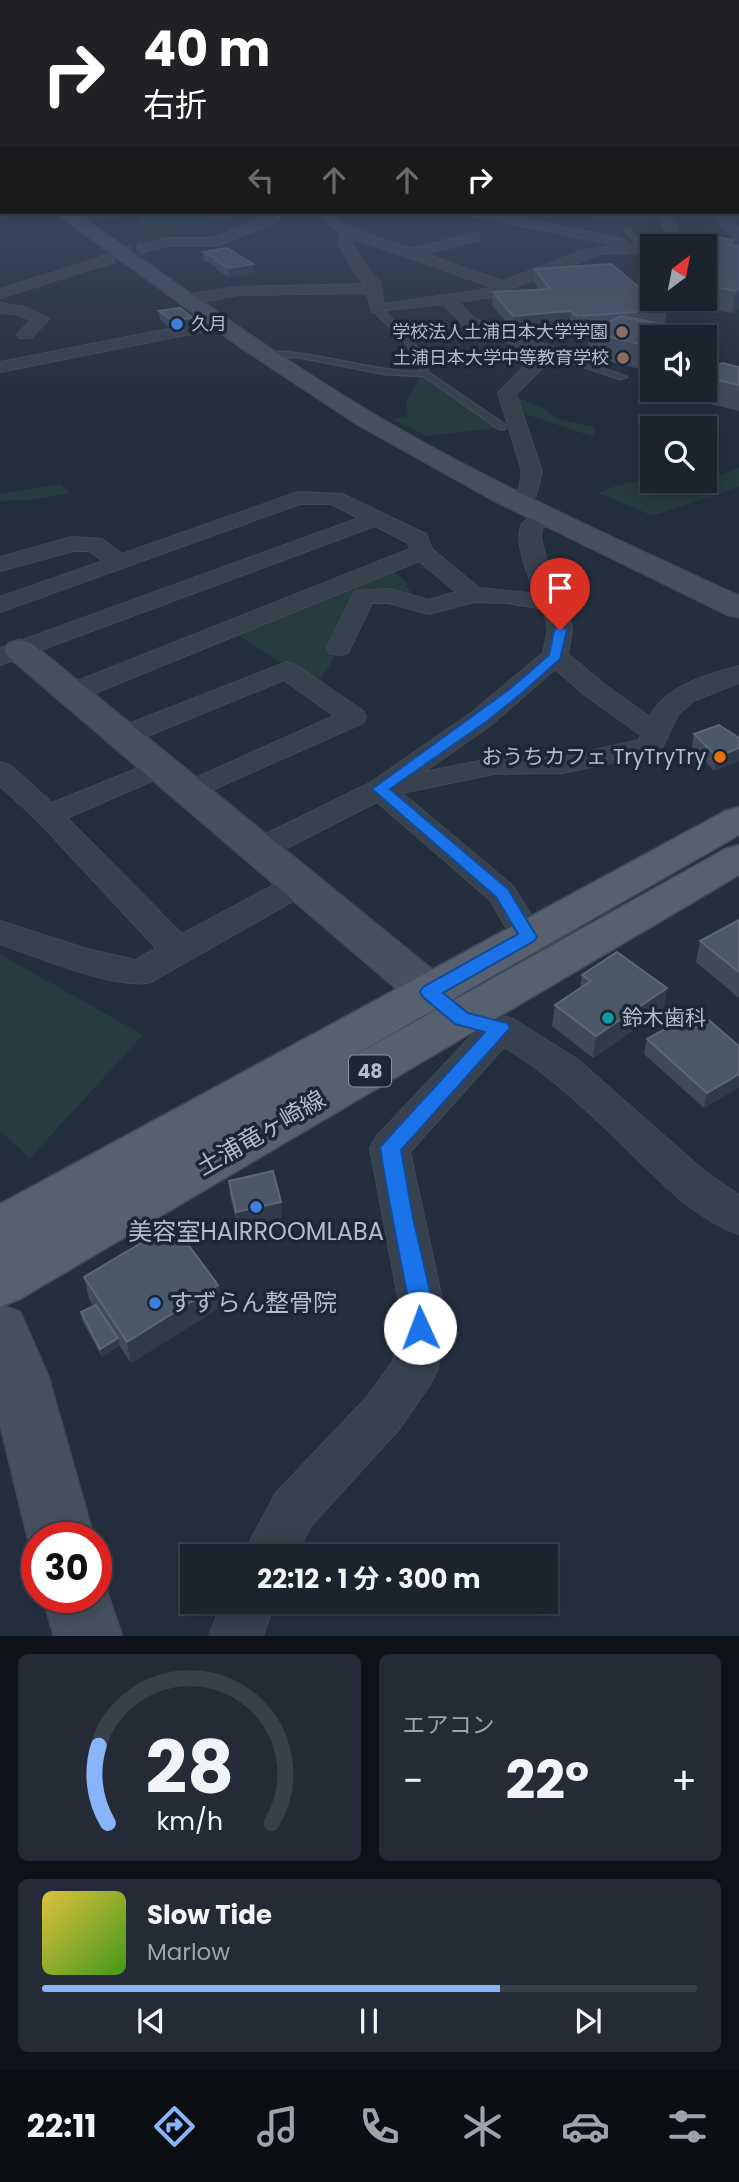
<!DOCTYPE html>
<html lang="ja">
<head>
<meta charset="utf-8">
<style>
  body { margin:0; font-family:Poppins,"Noto Sans JP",sans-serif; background:#242b36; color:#f1f3f6; height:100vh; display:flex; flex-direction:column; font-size:26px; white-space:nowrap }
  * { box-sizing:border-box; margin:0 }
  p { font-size:23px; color:#a0a4aa }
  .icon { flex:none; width:38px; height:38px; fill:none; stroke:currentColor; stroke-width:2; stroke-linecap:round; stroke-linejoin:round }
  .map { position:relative; height:1636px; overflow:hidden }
  .details { display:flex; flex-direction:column; gap:18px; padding:18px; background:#0f1319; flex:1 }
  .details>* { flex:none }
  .hud { position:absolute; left:0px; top:0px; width:740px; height:214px; box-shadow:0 4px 18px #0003,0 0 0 2px #39404a; background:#202124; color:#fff; overflow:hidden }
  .needle { width:46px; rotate:32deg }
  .tools { position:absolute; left:640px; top:234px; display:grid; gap:14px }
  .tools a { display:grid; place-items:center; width:77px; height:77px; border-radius:0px; background:#1b232e; box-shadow:0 4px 18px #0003,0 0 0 2px #39404a; font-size:35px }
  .speed { position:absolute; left:21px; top:1522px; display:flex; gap:14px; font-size:35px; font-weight:700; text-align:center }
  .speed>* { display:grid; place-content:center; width:91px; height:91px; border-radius:50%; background:#1b232e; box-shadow:0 4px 18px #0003,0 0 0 2px #39404a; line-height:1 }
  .speed .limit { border:10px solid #d22; background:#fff; color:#111 }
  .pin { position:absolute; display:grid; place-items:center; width:60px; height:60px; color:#fff; margin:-72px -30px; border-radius:50% 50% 50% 0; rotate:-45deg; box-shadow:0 0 7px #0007 }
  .pin .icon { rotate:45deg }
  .me { position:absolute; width:77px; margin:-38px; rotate:358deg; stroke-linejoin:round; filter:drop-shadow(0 0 5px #0008) }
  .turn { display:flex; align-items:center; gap:24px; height:147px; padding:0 28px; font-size:32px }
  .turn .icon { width:91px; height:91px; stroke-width:2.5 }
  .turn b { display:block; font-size:49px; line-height:60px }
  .lanes { display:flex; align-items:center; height:66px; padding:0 28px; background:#0003; justify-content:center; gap:35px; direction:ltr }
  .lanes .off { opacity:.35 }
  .big { font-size:52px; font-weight:700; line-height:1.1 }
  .details .card { flex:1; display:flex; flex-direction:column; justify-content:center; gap:10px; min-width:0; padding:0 24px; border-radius:10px; background:#242b36 }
  .details .dial { align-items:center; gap:0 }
  .dial svg { height:182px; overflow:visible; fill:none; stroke:#39404a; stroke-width:7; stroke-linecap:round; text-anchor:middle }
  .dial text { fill:#f1f3f6; stroke:none }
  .song { display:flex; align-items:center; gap:21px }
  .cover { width:84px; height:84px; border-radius:10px; background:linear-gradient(135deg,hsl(50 70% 55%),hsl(100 70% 35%)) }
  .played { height:7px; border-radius:4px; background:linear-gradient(90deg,#8ab4f8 70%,#39404a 70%) }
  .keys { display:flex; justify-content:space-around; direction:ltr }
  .heat { display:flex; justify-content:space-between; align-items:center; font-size:38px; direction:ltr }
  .details .tiles { flex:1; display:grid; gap:18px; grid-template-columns:1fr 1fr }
  .card:last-child { grid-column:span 2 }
  .trip { position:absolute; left:180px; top:1544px; width:378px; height:70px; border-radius:0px; background:#1b232e; box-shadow:0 4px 18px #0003,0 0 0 2px #39404a; font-weight:700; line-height:70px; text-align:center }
  .menu { display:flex; height:112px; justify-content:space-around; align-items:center; background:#0b0e12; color:#a0a4aa }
  .menu .icon { width:49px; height:49px }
  .menu .selected { color:#8ab4f8 }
  .menu b { font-size:32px; color:#f1f3f6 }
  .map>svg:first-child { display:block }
  .green { fill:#263c3f }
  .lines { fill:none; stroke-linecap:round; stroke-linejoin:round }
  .street-tunnel { stroke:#3a4453; stroke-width:13; stroke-dasharray:13 6; stroke-linecap:butt }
  .lane-casing { stroke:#414a57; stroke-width:3 }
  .street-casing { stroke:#414a57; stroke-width:2 }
  .secondary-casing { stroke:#414a57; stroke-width:3 }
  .primary-casing { stroke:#414a57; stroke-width:3 }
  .lane { fill:#38414e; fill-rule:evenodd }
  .street { fill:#38414e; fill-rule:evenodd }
  .secondary { fill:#465061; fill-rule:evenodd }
  .primary { fill:#56606e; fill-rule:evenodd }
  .wall { fill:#3f4b5c }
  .shaded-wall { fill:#2f3b4b }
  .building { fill:#4b5868; stroke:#5c6777; stroke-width:2 }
  .route { fill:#1a73e8; stroke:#114b97; stroke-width:2 }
  .shop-dot { fill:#3f7fe0; stroke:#1d2633; stroke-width:2.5 }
  .education-dot { fill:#8d6e63; stroke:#1d2633; stroke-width:2.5 }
  .food-dot { fill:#e8710a; stroke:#1d2633; stroke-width:2.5 }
  .culture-dot { fill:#0f9aa8; stroke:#1d2633; stroke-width:2.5 }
  .labels { text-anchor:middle; stroke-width:7; stroke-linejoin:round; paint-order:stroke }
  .far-poi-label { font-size:18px; fill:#b4bcc9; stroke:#1d2633; text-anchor:end }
  .shield { fill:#1d2633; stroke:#878f9c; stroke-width:2 }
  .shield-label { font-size:19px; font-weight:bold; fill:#b4bcc9 }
  .poi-label { font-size:21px; fill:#b4bcc9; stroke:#1d2633; text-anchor:end }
  .near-street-label { font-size:24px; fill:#b4bcc9; stroke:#1d2633 }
  .near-poi-label { font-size:24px; fill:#b4bcc9; stroke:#1d2633 }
</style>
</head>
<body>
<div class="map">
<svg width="739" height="1636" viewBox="0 0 739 1636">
  <rect width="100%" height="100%" fill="#242f3e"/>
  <!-- green -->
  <path class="green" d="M132 212H232L234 218C201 226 167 233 133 228L143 219Z
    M574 212H646L651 222H603Z
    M422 375 497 428 427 436 391 419 408 416 406 401Z
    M519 398 545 409 557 419 595 427 594 437 519 412Z
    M739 468V487L653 516 599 493 616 486 653 477V481H705Z
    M60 484 71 493 32 500 0 501V494Z
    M392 570 408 584 406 586 413 595 381 593 356 595 330 665 316 685 237 634Z
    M0 954 143 1035 30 1158 0 1131Z"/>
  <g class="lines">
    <!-- street-tunnel -->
    <path class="street-tunnel" d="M102 261 143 248"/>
    <defs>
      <path id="lane" d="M662 212H718L719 213 660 215Z
        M625 229H629L644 247H640Z
        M374 307H380L413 341 429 373 505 425V429H499L424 376 385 374 303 358 262 355 258 353 262 351C316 351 367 371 421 372L407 344 374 311Z
        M552 352H558L627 377 620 379 552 356Z"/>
      <path id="street" d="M738 176H739V182H738Z
        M0 183H2L0 191Z
        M267 212H279L280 217 275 223 216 246H165L143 252 136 248 165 238H214L265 217Z
        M314 212H328L353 229 411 249 474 233 479 234V240L425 254 503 281 581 251 616 245 472 216 466 212H489L619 238 626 242 623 245H658L653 247V252L601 254 509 289 506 295 458 302 475 319 561 350 563 354 542 368 516 394 542 471 536 496 514 505 507 503 504 499 519 489 522 471 498 393 530 360 541 355 463 325 443 304 372 312 367 293 238 295 186 305 178 300 186 295 238 287 366 284 357 276 338 244 341 233ZM353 238 495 288 384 304 380 282 368 270 352 244Z
        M655 212H667L685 243 739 241V249L705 250V247H674Z
        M709 212H722L739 228V239L734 238Z
        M102 257 109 261 107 264 0 298V289Z
        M0 303 24 307 49 319 31 338H19L17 335 31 320 16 314 0 313Z
        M219 319 227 324 225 327 0 372V362Z
        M298 492 342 494 426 534 432 549 479 588 537 594C529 580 513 539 522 524 525 519 532 517 537 515 545 512 550 510 558 513L562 517 558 521 542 528 541 538 551 579 567 604 572 630 568 654 604 684 650 717C664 686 709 674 739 666V683L693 701 678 715 660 752 563 773 494 774 402 793 513 886 545 937 540 945 528 948 516 945 490 900 377 802 269 857 258 860 247 857 243 850 247 843 370 783 471 713 543 653 548 630 544 609 507 603 474 602 429 614 388 603H372L348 653 339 655 330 653 327 648 355 591 389 589 429 600 456 592 419 561 80 699 71 701 62 699 58 693 62 687 410 549 408 543 375 526 0 665V648L359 518 331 504H300L0 612V597L103 561 89 551H73L0 571V557L72 537 102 539 122 554ZM555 669 586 696 641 735 639 740 563 757 494 758 424 772 491 725Z
        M287 662 296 665 363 711 366 717 363 723 187 801 177 798 172 792 177 786 334 716 284 680 133 742 123 744 113 742 109 736 113 730Z
        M158 760 168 762 172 768 168 774 67 818 182 934 287 878 298 875 309 878 314 885 309 892 151 982C118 991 35 956 0 944V921L87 949 135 960 156 948 38 821 0 786V762L10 765 52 803Z
        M482 1011 513 1019 577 1059 704 1171 739 1195V1234C694 1219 658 1179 624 1146 587 1110 549 1074 504 1047L410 1152 444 1308 438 1368 431 1383 400 1428 310 1527 295 1556H242L276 1493 368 1396 393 1361 400 1308 370 1148 376 1137 473 1034 464 1024 469 1015Z
        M223 1601H275L263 1636H209Z"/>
      <path id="secondary" d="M0 169H2V174H0Z
        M55 212H73C173 280 269 352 373 414 490 483 615 539 739 596V617L728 615 493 500 357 424 242 348Z
        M20 640 31 643 478 1007 485 1019 478 1031 462 1036 446 1031 9 657 4 650 9 643Z
        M0 1305 20 1312 48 1376 94 1538H37V1558L28 1538 0 1423Z
        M96 1572 101 1574 122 1636H54L43 1598H96Z"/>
      <path id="primary" d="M739 807V835L325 1072 725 849 739 845V875L20 1299 0 1307V1204L725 811Z"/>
    </defs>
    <!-- lane casing -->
    <use href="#lane" class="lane-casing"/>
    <!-- street casing -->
    <use href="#street" class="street-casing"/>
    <!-- secondary casing -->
    <use href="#secondary" class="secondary-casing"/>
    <!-- primary casing -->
    <use href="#primary" class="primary-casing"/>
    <!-- lane -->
    <use href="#lane" class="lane"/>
    <!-- street -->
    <use href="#street" class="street"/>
    <!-- secondary -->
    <use href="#secondary" class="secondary"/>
    <!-- primary -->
    <use href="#primary" class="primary"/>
  </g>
  <!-- wall -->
  <path class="wall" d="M78 212H126V216L88 220 78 214Z
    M733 240 732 245 739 246V308L732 313 670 302 671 299H705V247H672V243Z
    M203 252 254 273 228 277 216 269V266L204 261Z
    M653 259V292L642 290 667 310 665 324H660L658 338H653V390H705V368L711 370 739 367V411L646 389 648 371 587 356 589 332 597 328 575 330 569 325 512 330 492 305 493 292 539 289 534 282 535 269 640 287 642 262Z
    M159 311 194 328 173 330 160 320Z
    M694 734 739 738V761L714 771 692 747Z
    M739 920V998L696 962 700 941Z
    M582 975 667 988 663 1010 593 1058 552 1026 555 1005 580 989Z
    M647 1039 739 1046V1087L704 1108 644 1054Z
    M229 1181 282 1218 238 1227 230 1196Z
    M84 1277 218 1285 221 1307 131 1363 119 1345 102 1357 82 1320 81 1312 93 1306 89 1299Z"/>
  <!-- shaded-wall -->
  <path class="shaded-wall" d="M87 212H126V216L88 220Z
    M253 264 254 273 228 277V268Z
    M739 288V308L732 313 736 291Z
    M571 311 569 325 512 330 513 316Z
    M193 318 194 328 173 330 172 320Z
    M660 324 658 338H653L639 334Z
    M739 748V761L714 771 717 757Z
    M667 988 663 1010 593 1058 596 1036Z
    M739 1074V1087L704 1108 707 1093Z
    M281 1202 282 1218 238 1227 236 1212Z
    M218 1285 221 1307 131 1363 127 1342Z
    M118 1338 119 1346 102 1357 100 1349Z"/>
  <!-- building -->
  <path class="building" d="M689 233 733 240 729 245 739 246V288L736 291 705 285V247H688L689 246 672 243Z
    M227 248 253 264 228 268 215 260 216 258 203 252Z
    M647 258 653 259V269L642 267 651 263 642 262Z
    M611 264 667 310 577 316 571 311 513 316 493 292 550 289 535 269Z
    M180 308 193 318 172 320 159 311Z
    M621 316 660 324 639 334 655 338H653V347L589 332Z
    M722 363 739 367V385L705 377V368L711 370Z
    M719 725 739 738V748L717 757 694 734Z
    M739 920V972L700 941Z
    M617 952 667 988 596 1036 555 1005 591 981 582 975Z
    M698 1011 739 1046V1074L707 1093 647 1039Z
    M273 1171 281 1202 236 1212 229 1181Z
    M173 1224 218 1285 127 1342 84 1277Z
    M96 1305 118 1338 100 1349 81 1312Z"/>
  <!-- sky -->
  <linearGradient id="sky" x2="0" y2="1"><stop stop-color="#141a22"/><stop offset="0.42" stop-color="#3f4d63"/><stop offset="1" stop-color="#3f4d63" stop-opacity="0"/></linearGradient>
  <rect width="739" height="398" fill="url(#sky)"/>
  <!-- route -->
  <path class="route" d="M560 626 567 630 560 659 521 694 486 722 390 789 508 889 537 937 534 941 443 993 468 1013 507 1023 510 1028 401 1150 413 1218 434 1308 428 1336 420 1339 411 1336C406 1325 411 1315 409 1304 399 1251 388 1200 380 1147L485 1032 455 1024 423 997 420 992 423 987 518 934 496 897 372 789 511 688 549 655 554 630Z"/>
  <!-- markers -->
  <g class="shop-dot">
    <circle cx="177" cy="324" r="7"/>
    <circle cx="256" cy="1207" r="7"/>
    <circle cx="155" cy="1303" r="7"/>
  </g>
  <g class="education-dot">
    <circle cx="622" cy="332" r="7"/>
    <circle cx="623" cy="358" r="7"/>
  </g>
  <circle class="food-dot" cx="720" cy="757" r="7"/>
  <circle class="culture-dot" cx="608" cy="1018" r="7"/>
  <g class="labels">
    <!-- far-poi labels -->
    <g class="far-poi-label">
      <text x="191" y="330" text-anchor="start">久月</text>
      <text x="608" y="338">学校法人土浦日本大学学園</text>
      <text x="609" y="364">土浦日本大学中等教育学校</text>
    </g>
    <!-- shield labels -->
    <rect class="shield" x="349" y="1055.5" width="42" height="31" rx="5"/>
    <g class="shield-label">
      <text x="370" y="1078">48</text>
    </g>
    <!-- poi labels -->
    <g class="poi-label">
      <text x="706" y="764">おうちカフェ TryTryTry</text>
      <text x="622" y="1025" text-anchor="start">鈴木歯科</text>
    </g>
    <!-- near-street labels -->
    <g class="near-street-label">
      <text transform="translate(261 1133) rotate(-30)" y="8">土浦竜ヶ崎線</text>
    </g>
    <!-- near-poi labels -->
    <g class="near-poi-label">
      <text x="256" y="1240">美容室HAIRROOMLABA</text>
      <text x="169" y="1311" text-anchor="start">すずらん整骨院</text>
    </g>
  </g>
</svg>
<div class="tools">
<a><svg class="needle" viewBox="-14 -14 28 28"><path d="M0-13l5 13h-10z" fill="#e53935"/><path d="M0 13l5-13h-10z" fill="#a0a4aa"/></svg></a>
<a><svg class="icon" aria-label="sound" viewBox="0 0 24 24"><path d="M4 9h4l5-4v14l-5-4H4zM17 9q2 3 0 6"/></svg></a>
<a><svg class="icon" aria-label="search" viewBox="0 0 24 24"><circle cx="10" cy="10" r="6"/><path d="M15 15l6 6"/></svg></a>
</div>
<div class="speed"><div class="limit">30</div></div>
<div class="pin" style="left:560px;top:630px;background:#d93025"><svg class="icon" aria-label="arrive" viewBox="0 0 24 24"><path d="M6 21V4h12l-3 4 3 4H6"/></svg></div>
<svg class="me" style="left:420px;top:1328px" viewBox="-20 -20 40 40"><circle r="19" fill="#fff"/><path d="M0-13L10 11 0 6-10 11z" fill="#1a73e8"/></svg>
<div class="trip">22:12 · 1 分 · 300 m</div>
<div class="hud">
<div class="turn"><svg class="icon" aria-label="right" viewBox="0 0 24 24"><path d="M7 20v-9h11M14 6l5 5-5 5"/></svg><div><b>40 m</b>右折</div></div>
<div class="lanes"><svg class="icon off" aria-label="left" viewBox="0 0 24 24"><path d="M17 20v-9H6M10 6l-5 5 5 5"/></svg><svg class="icon off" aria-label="ahead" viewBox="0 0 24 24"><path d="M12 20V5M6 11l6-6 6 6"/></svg><svg class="icon off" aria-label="ahead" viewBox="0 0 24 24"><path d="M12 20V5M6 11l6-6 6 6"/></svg><svg class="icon" aria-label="right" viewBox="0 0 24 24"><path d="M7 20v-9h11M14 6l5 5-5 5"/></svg></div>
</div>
</div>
<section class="details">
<div class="tiles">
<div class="card dial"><svg viewBox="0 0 100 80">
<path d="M14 69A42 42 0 1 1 86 69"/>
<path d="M14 69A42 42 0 0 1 10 35" stroke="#8ab4f8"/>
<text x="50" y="56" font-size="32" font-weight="700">28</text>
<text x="50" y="72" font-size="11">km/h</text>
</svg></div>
<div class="card"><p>エアコン</p>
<div class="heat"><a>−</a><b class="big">22°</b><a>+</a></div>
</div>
<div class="card">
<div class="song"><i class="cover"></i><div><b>Slow Tide</b><p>Marlow</p></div></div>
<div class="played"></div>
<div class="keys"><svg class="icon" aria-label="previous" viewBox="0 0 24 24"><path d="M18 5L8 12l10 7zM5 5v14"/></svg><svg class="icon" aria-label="pause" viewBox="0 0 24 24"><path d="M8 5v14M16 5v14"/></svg><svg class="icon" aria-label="next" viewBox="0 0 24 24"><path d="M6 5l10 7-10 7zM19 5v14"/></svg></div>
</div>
</div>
</section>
<nav class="menu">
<b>22:11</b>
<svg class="icon selected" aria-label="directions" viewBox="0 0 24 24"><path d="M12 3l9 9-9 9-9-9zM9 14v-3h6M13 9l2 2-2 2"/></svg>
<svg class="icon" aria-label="music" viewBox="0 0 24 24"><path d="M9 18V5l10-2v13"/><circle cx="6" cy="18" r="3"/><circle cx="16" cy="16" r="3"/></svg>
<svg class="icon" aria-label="phone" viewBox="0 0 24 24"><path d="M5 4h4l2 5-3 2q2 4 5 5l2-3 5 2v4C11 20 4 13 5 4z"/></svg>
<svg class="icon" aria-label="climate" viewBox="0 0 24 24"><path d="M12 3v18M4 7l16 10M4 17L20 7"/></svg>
<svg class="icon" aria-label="car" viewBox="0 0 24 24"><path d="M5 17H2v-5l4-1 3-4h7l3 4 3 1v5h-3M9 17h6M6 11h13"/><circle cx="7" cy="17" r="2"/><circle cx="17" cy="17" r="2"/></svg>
<svg class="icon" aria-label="filters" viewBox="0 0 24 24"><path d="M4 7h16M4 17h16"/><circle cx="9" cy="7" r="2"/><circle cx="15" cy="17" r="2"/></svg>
</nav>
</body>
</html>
